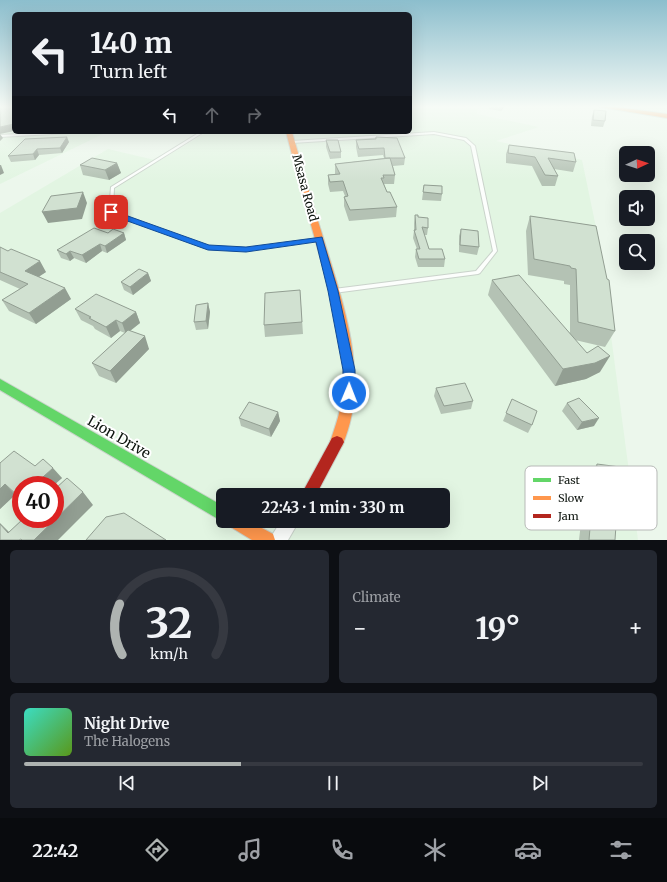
<!DOCTYPE html>
<html lang="en">
<head>
<meta charset="utf-8">
<style>
  body { margin:0; font-family:Merriweather,serif; background:#242831; color:#f1f3f6; height:100vh; display:flex; flex-direction:column; font-size:15px; white-space:nowrap }
  * { box-sizing:border-box; margin:0 }
  p { font-size:13px; color:#9ea1a6 }
  .icon { flex:none; width:22px; height:22px; fill:none; stroke:currentColor; stroke-width:2; stroke-linecap:round; stroke-linejoin:round }
  .map { position:relative; height:540px; overflow:hidden }
  .drawer { display:flex; flex-direction:column; gap:10px; padding:10px; background:#0d0f14; flex:1 }
  .drawer>* { flex:none }
  .top-card { position:absolute; left:12px; top:12px; width:400px; height:122px; border-radius:6px; box-shadow:0 4px 16px #0002; background:#171b24; color:#f1f3f6; overflow:hidden }
  .needle { width:26px; rotate:87deg }
  .controls { position:absolute; left:619px; top:146px; display:grid; gap:8px }
  .controls a { display:grid; place-items:center; width:36px; height:36px; border-radius:6px; background:#171b24; box-shadow:0 4px 16px #0002; font-size:20px }
  .speed { position:absolute; left:12px; top:476px; display:flex; gap:8px; font-size:20px; font-weight:700; text-align:center }
  .speed>* { display:grid; place-content:center; width:52px; height:52px; border-radius:50%; background:#171b24; box-shadow:0 4px 16px #0002; line-height:1 }
  .speed .limit { border:6px solid #d22; background:#fff; color:#111 }
  .pin { position:absolute; display:grid; place-items:center; width:34px; height:34px; color:#fff; margin:-17px; border-radius:8px; box-shadow:0 2px 6px #0006 }
  .me { position:absolute; width:44px; margin:-22px; rotate:1deg; stroke-linejoin:round; filter:drop-shadow(0 0 3px #0008) }
  .turn { display:flex; align-items:center; gap:14px; height:84px; padding:0 12px; font-size:18px }
  .turn .icon { width:52px; height:52px; stroke-width:2.5 }
  .turn b { display:block; font-size:28px; line-height:34px }
  .lanes { display:flex; align-items:center; height:38px; padding:0 12px; background:#0003; justify-content:center; gap:20px; direction:ltr }
  .lanes .off { opacity:.35 }
  .big { font-size:30px; font-weight:700; line-height:1.1 }
  .drawer .card { flex:1; display:flex; flex-direction:column; justify-content:center; gap:6px; min-width:0; padding:0 14px; border-radius:6px; background:#242831 }
  .drawer .dial { align-items:center; gap:0 }
  .dial svg { height:104px; overflow:visible; fill:none; stroke:#363941; stroke-width:7; stroke-linecap:round; text-anchor:middle }
  .dial text { fill:#f1f3f6; stroke:none }
  .song { display:flex; align-items:center; gap:12px }
  .cover { width:48px; height:48px; border-radius:6px; background:linear-gradient(135deg,hsl(170 70% 55%),hsl(90 70% 35%)) }
  .played { height:4px; border-radius:2px; background:linear-gradient(90deg,#aeb3b1 35%,#363941 35%) }
  .keys { display:flex; justify-content:space-around; direction:ltr }
  .heat { display:flex; justify-content:space-between; align-items:center; font-size:22px; direction:ltr }
  .drawer .tiles { flex:1; display:grid; gap:10px; grid-template-columns:1fr 1fr }
  .card:last-child { grid-column:span 2 }
  .trip { position:absolute; left:216px; top:488px; width:234px; height:40px; border-radius:6px; background:#171b24; box-shadow:0 4px 16px #0002; font-weight:700; line-height:40px; text-align:center }
  .dock { display:flex; height:64px; justify-content:space-around; align-items:center; background:#090b0e; color:#9ea1a6 }
  .dock .icon { width:28px; height:28px }
  .dock .selected { color:#aeb3b1 }
  .dock b { font-size:18px; color:#f1f3f6 }
  .map>svg:first-child { display:block }
  .built { fill:#e2f5e2; fill-rule:evenodd }
  .lines { fill:none; stroke-linecap:round; stroke-linejoin:round }
  .lane-casing { stroke:#cad3cb; stroke-width:2 }
  .street-casing { stroke:#cad3cb; stroke-width:2 }
  .fast-casing { stroke:#cad3cb; stroke-width:2 }
  .slow-casing { stroke:#cad3cb; stroke-width:2 }
  .jam-casing { stroke:#cad3cb; stroke-width:2 }
  .lane { fill:#fcfefc; fill-rule:evenodd }
  .street { fill:#fcfefc; fill-rule:evenodd }
  .fast { fill:#63d668; fill-rule:evenodd }
  .slow { fill:#ff974d; fill-rule:evenodd }
  .jam { fill:#b3261e; fill-rule:evenodd }
  .wall { fill:#b4c2b4 }
  .shaded-wall { fill:#929e92 }
  .building { fill:#d1e1d1; stroke:#929e92 }
  .route { fill:#1a73e8; stroke:#114b97 }
  .labels { text-anchor:middle; stroke-width:4; stroke-linejoin:round; paint-order:stroke }
  .street-label { font-size:12px; fill:#0e150f; stroke:#fff }
  .near-street-label { font-size:14px; fill:#0e150f; stroke:#fff }
  .key { fill:#fff; stroke:#b7b9b7; stroke-width:1 }
  .key-label { font-size:11px; fill:#0e150f }
</style>
</head>
<body>
<div class="map">
<svg width="667" height="540" viewBox="0 0 667 540">
  <rect width="100%" height="100%" fill="#ecf7ec"/>
  <!-- built -->
  <path class="built" d="M0 106H14V132H107L0 184Z
    M410 106H478L477 114 539 127 496 141 582 160 598 237 638 540H0V213L108 149 159 161 207 132H410ZM21 485H55V519H21ZM223 495H443V521H223Z"/>
  <g class="lines">
    <defs>
      <path id="lane" d="M53 132H71L69 133 0 137V135Z
        M200 132H204L114 188 113 211 209 247 246 248 319 238 321 239V240L246 250 208 249 110 213 109 212 111 187Z
        M434 132 466 138 475 146 497 251 480 273 478 274 334 293 332 292 331 291 334 289 476 271 493 251 471 146 464 140 434 134 292 143 290 142 292 141Z"/>
      <path id="street" d="M281 521H299L288 540H269Z"/>
      <path id="fast" d="M0 379 223 506V521H224H223L218 519 0 390Z"/>
      <path id="slow" d="M598 106H609L667 114V118L600 107Z
        M286 132H292C302 166 311 200 322 234 342 301 372 378 342 446L337 448 332 446 330 442C336 425 341 410 343 392 347 343 330 293 317 246 306 208 296 170 286 132Z
        M226 521H249L273 534 275 540H252L229 526Z"/>
      <path id="jam" d="M337 436 342 438 344 442 316 495H301L332 438Z"/>
    </defs>
    <!-- lane casing -->
    <use href="#lane" class="lane-casing"/>
    <!-- street casing -->
    <use href="#street" class="street-casing"/>
    <!-- fast casing -->
    <use href="#fast" class="fast-casing"/>
    <!-- slow casing -->
    <use href="#slow" class="slow-casing"/>
    <!-- jam casing -->
    <use href="#jam" class="jam-casing"/>
    <!-- lane -->
    <use href="#lane" class="lane"/>
    <!-- street -->
    <use href="#street" class="street"/>
    <!-- fast -->
    <use href="#fast" class="fast"/>
    <!-- slow -->
    <use href="#slow" class="slow"/>
    <!-- jam -->
    <use href="#jam" class="jam"/>
  </g>
  <!-- wall -->
  <path class="wall" d="M415 106H433L416 107Z
    M490 106H505L501 111 489 109Z
    M594 110 605 121 603 127 591 126 592 116Z
    M376 137 405 158 404 165 393 166 395 175 394 184H384L387 192 397 207 396 217 349 221 344 206V197L345 196 343 191 330 192 328 184V175L335 174V164L384 158 383 155 358 157 356 147V140L375 139Z
    M25 139 69 142 62 153 39 155 35 160 11 162 8 156Z
    M326 140 341 152V158L330 159 326 147Z
    M509 145 576 162 573 172 554 169 558 176 555 186H542L532 166 506 163V154Z
    M117 163 121 173 109 180 83 175 80 165Z
    M424 185 442 194 441 201 422 200Z
    M415 215 418 217 428 228 427 235H424L429 249 445 259 444 267H418L415 257 416 249H417L413 238 414 231V223Z
    M530 216 596 226 615 331 605 347 575 340 600 372 586 379 555 386 488 295 492 280 570 333V285L564 284V281L528 275 526 231Z
    M461 229 479 247 477 255 459 252V236Z
    M108 233H124L126 240 107 253 102 251 86 263 74 258 70 261 61 258 57 250Z
    M0 247 46 272 39 276 71 299 36 324 9 311 2 300 20 289 0 280Z
    M148 273 151 281 133 295 124 290 121 282Z
    M300 290 303 334 265 337 264 325Z
    M208 303 210 312 208 329 196 330 194 322Z
    M75 309 136 312 140 323 130 331 149 349 116 383 99 376 92 363 125 333 120 331 111 338 95 329 93 326 81 320Z
    M436 388 473 401 471 409 441 414 434 396Z
    M512 399 532 425 528 433 503 421Z
    M567 403 594 426 577 430 562 411Z
    M278 412 280 421 271 437 241 426 239 418Z
    M0 463 35 466 62 478 54 485H21V500L15 495 0 509Z
    M597 464 615 540H579L586 479Z"/>
  <!-- shaded-wall -->
  <path class="shaded-wall" d="M502 106H505L501 111Z
    M14 124V131L0 134 3 138 0 141V127Z
    M67 137 69 142 62 153 60 148Z
    M37 149 39 155 35 160 33 154Z
    M117 163 121 173 109 180 105 170Z
    M0 165H1L4 173 0 175Z
    M83 192 87 203 82 219 48 223 42 212Z
    M124 233 126 240 107 253 105 246Z
    M100 244 102 251 86 263 82 255Z
    M70 251 74 258 70 261 66 254Z
    M40 261 46 272 31 282 25 271Z
    M148 273 151 281 133 295 130 287Z
    M65 288 71 299 36 324 29 313Z
    M208 303 210 312 208 329 206 321Z
    M136 312 140 323 126 334 122 323Z
    M116 320 120 331 111 338 106 327Z
    M145 336 149 349 116 383 110 371Z
    M610 356 600 372 586 379 555 386 563 369Z
    M278 412 280 421 271 437 269 429Z
    M599 418 594 426 577 430 582 422Z
    M53 468 62 478 54 485H34Z
    M5 484 15 495 0 509V489Z
    M83 492 93 505 58 540H34Z
    M0 523 17 540 8 533 0 524Z"/>
  <!-- building -->
  <path class="building" d="M0 106H14V124L0 127Z
    M594 110 606 111 605 121 593 120Z
    M67 137 60 148 37 149 33 154 8 156 25 139Z
    M376 137 397 138 405 158H385L384 148 359 149 356 140 376 139Z
    M326 140H338L341 152H330Z
    M509 145 574 153 576 162 548 158 558 176 545 175 535 157 508 153Z
    M92 158 117 163 105 170 80 165Z
    M390 158 395 175H383L384 178H381L387 192H390L397 207 350 210 344 197 348 196 343 181 330 182 328 175 340 174 335 164Z
    M424 185 442 186V194L423 192Z
    M83 192 77 208 42 212 51 196Z
    M415 215H418V217L428 218V228L422 227 429 249H442L445 259H419L416 249H420L414 230H416Z
    M530 216 596 226 607 279 609 280 615 331 578 322 576 269 571 268 570 266 534 259Z
    M94 228 108 233 113 229 124 233 105 246 100 244 82 255 70 251 66 254 57 250Z
    M461 229 478 231 479 247 460 245Z
    M0 247 8 251 11 249 40 261 25 271 65 288 29 313 2 300 28 284 0 272Z
    M139 269 148 273 130 287 121 282Z
    M519 275 587 353 598 346 610 356 595 363 563 369 492 280Z
    M300 290 302 322 264 325 265 293Z
    M96 294 136 312 122 323 116 320 106 327 89 318 91 317 75 309Z
    M208 303 206 321 194 322 196 305Z
    M128 330 145 336 110 371 92 363Z
    M465 383 473 401 444 406 436 388Z
    M579 398 599 418 582 422 567 403Z
    M512 399 537 411 532 425 506 413Z
    M249 402 278 412 269 429 239 418Z
    M14 451 35 466 43 459 53 468 34 485H21V497L20 498 5 484 0 489V463Z
    M597 464 620 467 615 540H589L590 528Z
    M67 478 83 492 34 540H22L21 539 19 540H0V524L8 533 23 519H55V489Z
    M124 513 166 540H86L106 517Z"/>
  <!-- sky -->
  <linearGradient id="sky" x2="0" y2="1"><stop stop-color="#8cbecd"/><stop offset="0.59" stop-color="#f6fbf6"/><stop offset="1" stop-color="#f6fbf6" stop-opacity="0"/></linearGradient>
  <rect width="667" height="181" fill="url(#sky)"/>
  <!-- route -->
  <path class="route" d="M111 210 209 245 246 247 322 237 338 291 355 370V393L353 397 349 398 345 397 343 393V370L328 291 316 242 246 252 208 250 108 214 107 212Z"/>
  <g class="labels">
    <!-- street labels -->
    <g class="street-label">
      <text transform="translate(305 188) rotate(75)" y="4">Msasa Road</text>
    </g>
    <!-- near-street labels -->
    <g class="near-street-label">
      <text transform="translate(119 437) rotate(30)" y="5">Lion Drive</text>
    </g>
  </g>
  <!-- legend -->
  <rect x="525" y="466" width="132" height="64" rx="6" class="key"/>
  <rect x="533" y="478" width="18" height="4" fill="#63d668"/>
  <rect x="533" y="496" width="18" height="4" fill="#ff974d"/>
  <rect x="533" y="514" width="18" height="4" fill="#b3261e"/>
  <g class="key-label">
    <text x="558" y="484">Fast</text>
    <text x="558" y="502">Slow</text>
    <text x="558" y="520">Jam</text>
  </g>
</svg>
<div class="controls">
<a><svg class="needle" viewBox="-14 -14 28 28"><path d="M0-13l5 13h-10z" fill="#e53935"/><path d="M0 13l5-13h-10z" fill="#9ea1a6"/></svg></a>
<a><svg class="icon" aria-label="sound" viewBox="0 0 24 24"><path d="M4 9h4l5-4v14l-5-4H4zM17 9q2 3 0 6"/></svg></a>
<a><svg class="icon" aria-label="search" viewBox="0 0 24 24"><circle cx="10" cy="10" r="6"/><path d="M15 15l6 6"/></svg></a>
</div>
<div class="speed"><div class="limit">40</div></div>
<div class="pin" style="left:111px;top:212px;background:#d93025"><svg class="icon" aria-label="arrive" viewBox="0 0 24 24"><path d="M6 21V4h12l-3 4 3 4H6"/></svg></div>
<svg class="me" style="left:349px;top:393px" viewBox="-20 -20 40 40"><circle r="17" fill="#1a73e8" stroke="#fff" stroke-width="3"/><path d="M0-11L8 9 0 5-8 9z" fill="#fff"/></svg>
<div class="trip">22:43 · 1 min · 330 m</div>
<div class="top-card">
<div class="turn"><svg class="icon" aria-label="left" viewBox="0 0 24 24"><path d="M17 20v-9H6M10 6l-5 5 5 5"/></svg><div><b>140 m</b>Turn left</div></div>
<div class="lanes"><svg class="icon" aria-label="left" viewBox="0 0 24 24"><path d="M17 20v-9H6M10 6l-5 5 5 5"/></svg><svg class="icon off" aria-label="ahead" viewBox="0 0 24 24"><path d="M12 20V5M6 11l6-6 6 6"/></svg><svg class="icon off" aria-label="right" viewBox="0 0 24 24"><path d="M7 20v-9h11M14 6l5 5-5 5"/></svg></div>
</div>
</div>
<section class="drawer">
<div class="tiles">
<div class="card dial"><svg viewBox="0 0 100 80">
<path d="M14 69A42 42 0 1 1 86 69"/>
<path d="M14 69A42 42 0 0 1 12 30" stroke="#aeb3b1"/>
<text x="50" y="56" font-size="32" font-weight="700">32</text>
<text x="50" y="72" font-size="11">km/h</text>
</svg></div>
<div class="card"><p>Climate</p>
<div class="heat"><a>−</a><b class="big">19°</b><a>+</a></div>
</div>
<div class="card">
<div class="song"><i class="cover"></i><div><b>Night Drive</b><p>The Halogens</p></div></div>
<div class="played"></div>
<div class="keys"><svg class="icon" aria-label="previous" viewBox="0 0 24 24"><path d="M18 5L8 12l10 7zM5 5v14"/></svg><svg class="icon" aria-label="pause" viewBox="0 0 24 24"><path d="M8 5v14M16 5v14"/></svg><svg class="icon" aria-label="next" viewBox="0 0 24 24"><path d="M6 5l10 7-10 7zM19 5v14"/></svg></div>
</div>
</div>
</section>
<nav class="dock">
<b>22:42</b>
<svg class="icon selected" aria-label="directions" viewBox="0 0 24 24"><path d="M12 3l9 9-9 9-9-9zM9 14v-3h6M13 9l2 2-2 2"/></svg>
<svg class="icon" aria-label="music" viewBox="0 0 24 24"><path d="M9 18V5l10-2v13"/><circle cx="6" cy="18" r="3"/><circle cx="16" cy="16" r="3"/></svg>
<svg class="icon" aria-label="phone" viewBox="0 0 24 24"><path d="M5 4h4l2 5-3 2q2 4 5 5l2-3 5 2v4C11 20 4 13 5 4z"/></svg>
<svg class="icon" aria-label="climate" viewBox="0 0 24 24"><path d="M12 3v18M4 7l16 10M4 17L20 7"/></svg>
<svg class="icon" aria-label="car" viewBox="0 0 24 24"><path d="M5 17H2v-5l4-1 3-4h7l3 4 3 1v5h-3M9 17h6M6 11h13"/><circle cx="7" cy="17" r="2"/><circle cx="17" cy="17" r="2"/></svg>
<svg class="icon" aria-label="filters" viewBox="0 0 24 24"><path d="M4 7h16M4 17h16"/><circle cx="9" cy="7" r="2"/><circle cx="15" cy="17" r="2"/></svg>
</nav>
</body>
</html>
